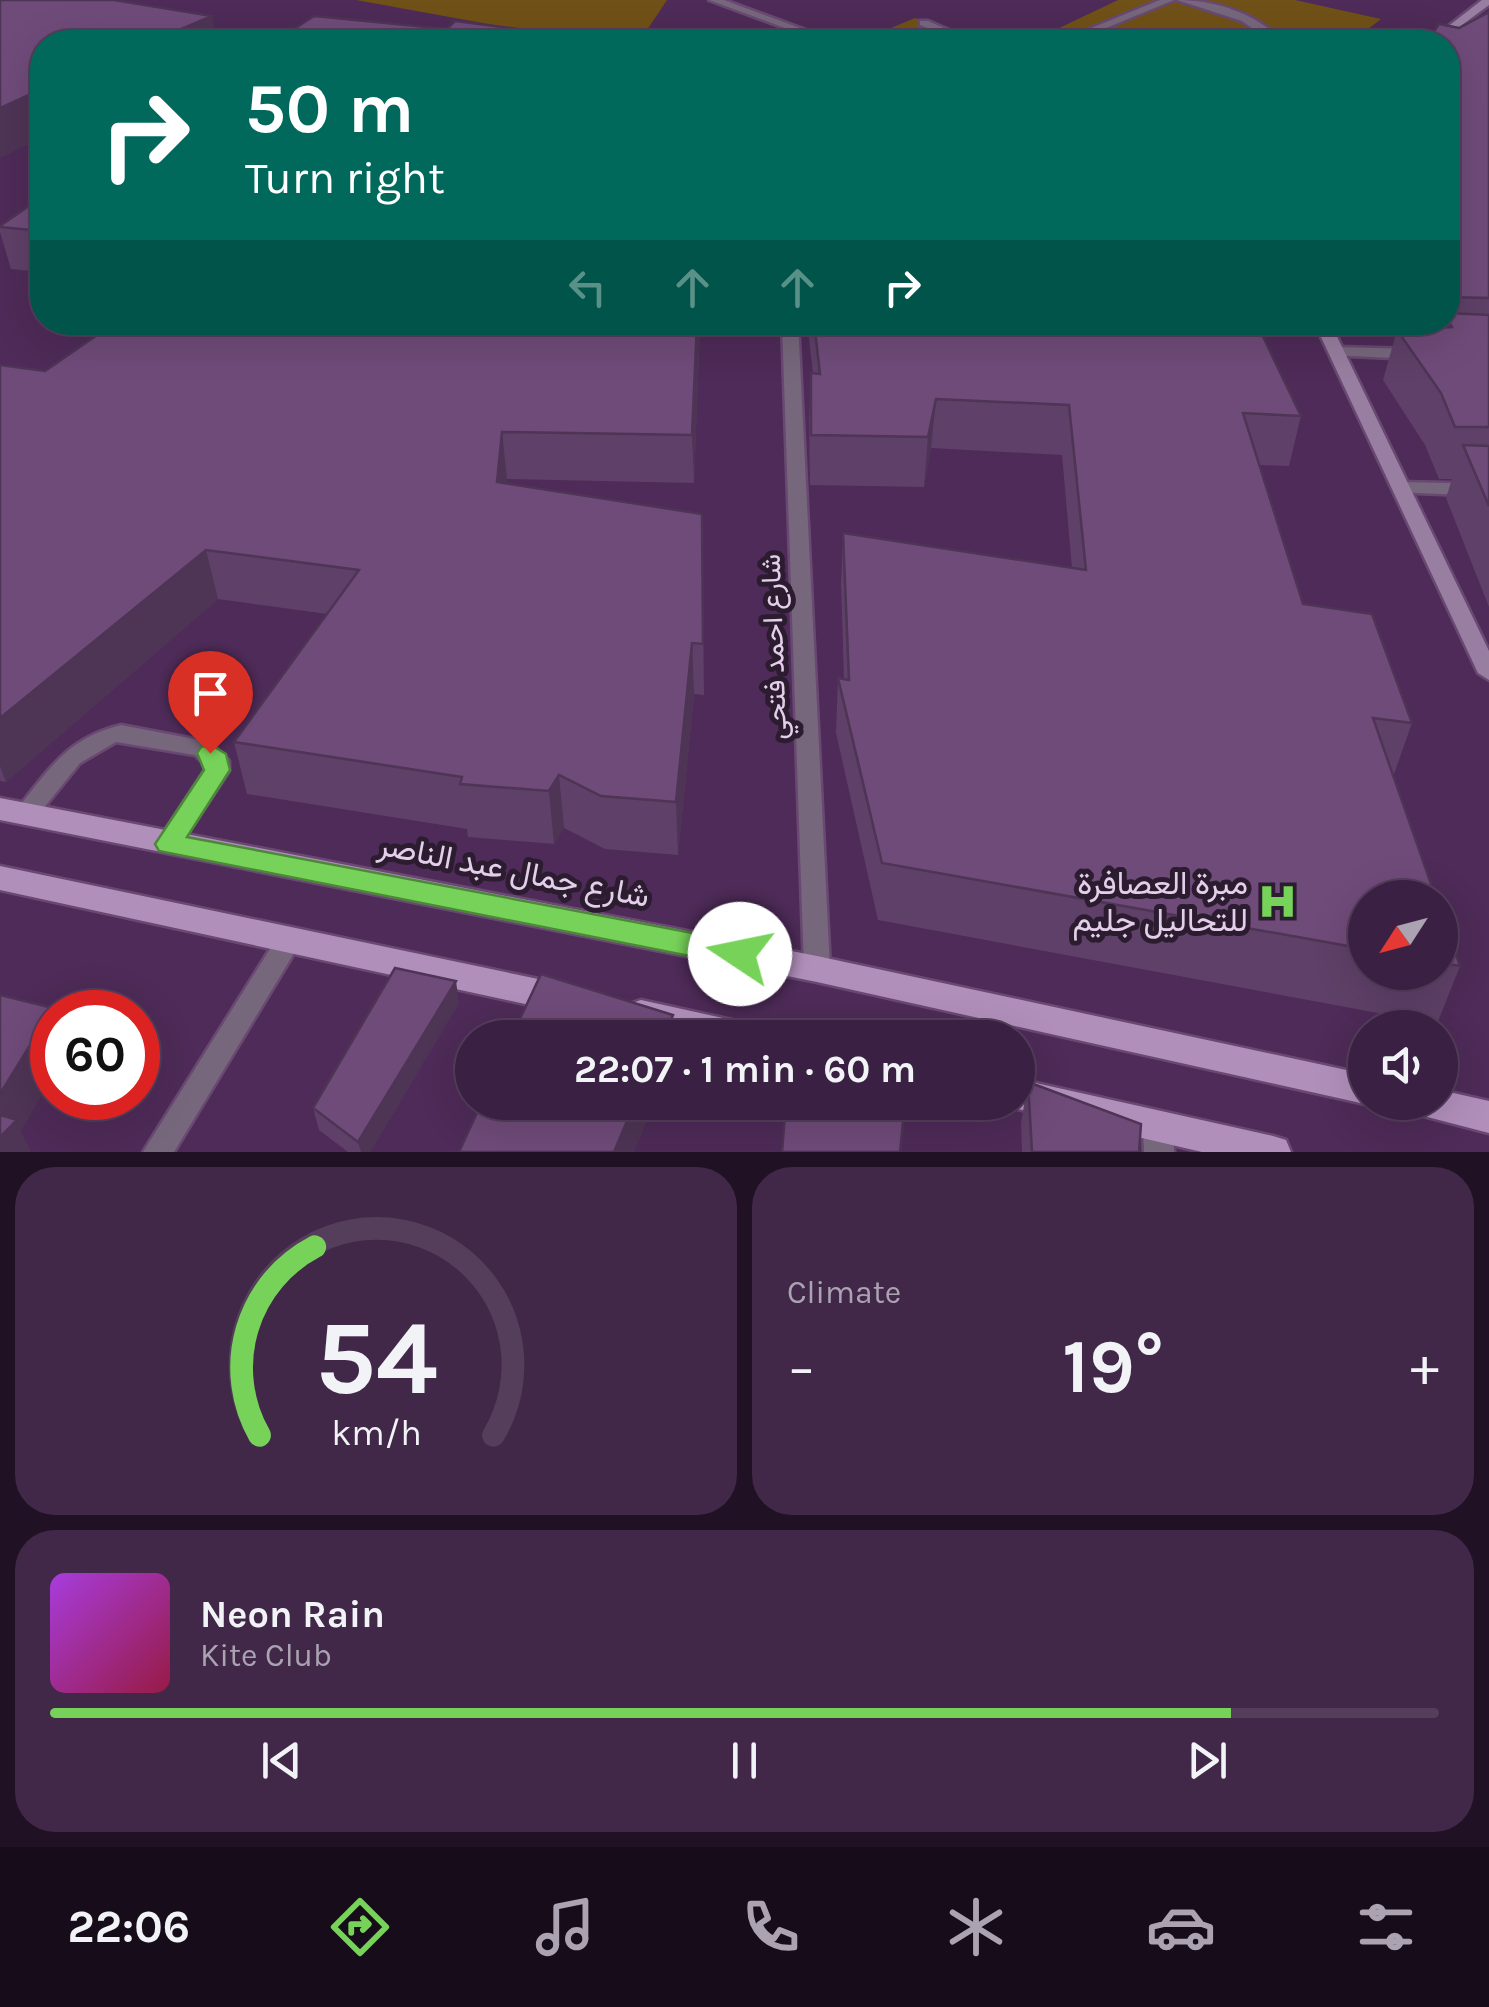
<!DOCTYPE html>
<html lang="en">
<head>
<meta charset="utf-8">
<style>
  body { margin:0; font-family:Karla,Vazirmatn,sans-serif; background:#412849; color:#f1f3f6; height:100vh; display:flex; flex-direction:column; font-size:38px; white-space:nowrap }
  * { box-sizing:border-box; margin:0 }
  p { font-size:32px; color:#aba3b2 }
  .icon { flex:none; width:55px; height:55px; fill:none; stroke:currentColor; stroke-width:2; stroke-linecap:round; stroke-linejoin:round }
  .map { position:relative; height:1152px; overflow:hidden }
  .details { display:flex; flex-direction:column; gap:15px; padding:15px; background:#201224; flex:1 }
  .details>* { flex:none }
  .hud { position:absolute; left:30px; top:30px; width:1430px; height:305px; border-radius:40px; box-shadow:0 10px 40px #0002,0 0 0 2px #543e5b; background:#00695c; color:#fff; overflow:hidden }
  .needle { width:65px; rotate:234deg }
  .fabs { position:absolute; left:1348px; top:880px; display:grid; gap:20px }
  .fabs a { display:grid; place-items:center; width:110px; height:110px; border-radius:50%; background:#3a2042; box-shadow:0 10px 40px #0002,0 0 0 2px #543e5b; font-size:50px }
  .speed { position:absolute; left:30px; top:990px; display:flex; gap:20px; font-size:50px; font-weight:700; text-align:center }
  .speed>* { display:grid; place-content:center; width:130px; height:130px; border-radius:50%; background:#3a2042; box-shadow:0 10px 40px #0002,0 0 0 2px #543e5b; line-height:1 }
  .speed .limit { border:15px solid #d22; background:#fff; color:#111 }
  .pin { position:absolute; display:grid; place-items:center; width:85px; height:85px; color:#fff; margin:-102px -42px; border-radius:50% 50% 50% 0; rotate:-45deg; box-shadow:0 0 10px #0007 }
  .pin .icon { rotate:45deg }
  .me { position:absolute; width:110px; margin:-55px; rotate:281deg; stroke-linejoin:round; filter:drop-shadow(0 0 8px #0008) }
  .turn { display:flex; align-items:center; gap:35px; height:210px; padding:0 50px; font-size:45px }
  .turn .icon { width:130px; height:130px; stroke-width:2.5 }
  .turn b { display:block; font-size:70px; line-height:85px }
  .lanes { display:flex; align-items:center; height:95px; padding:0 50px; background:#0003; justify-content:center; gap:50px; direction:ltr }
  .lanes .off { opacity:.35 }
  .big { font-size:75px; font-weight:700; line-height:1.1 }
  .details .widget { flex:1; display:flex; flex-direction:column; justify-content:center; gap:15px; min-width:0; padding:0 35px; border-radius:40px; background:#412849 }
  .details .dial { align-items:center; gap:0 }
  .dial svg { height:260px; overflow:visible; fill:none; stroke:#543e5b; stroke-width:7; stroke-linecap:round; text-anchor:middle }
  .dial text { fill:#f1f3f6; stroke:none }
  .song { display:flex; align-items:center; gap:30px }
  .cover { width:120px; height:120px; border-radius:15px; background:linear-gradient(135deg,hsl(280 70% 55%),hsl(340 70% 35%)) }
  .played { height:10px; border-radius:5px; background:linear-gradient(90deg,#77d259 85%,#543e5b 85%) }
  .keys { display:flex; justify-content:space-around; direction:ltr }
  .heat { display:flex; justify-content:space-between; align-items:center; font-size:55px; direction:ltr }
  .details .tiles { flex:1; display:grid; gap:15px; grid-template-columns:1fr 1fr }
  .widget:last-child { grid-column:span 2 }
  .trip { position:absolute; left:455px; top:1020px; width:580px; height:100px; border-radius:50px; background:#3a2042; box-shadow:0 10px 40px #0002,0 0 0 2px #543e5b; font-weight:700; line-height:100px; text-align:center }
  .tab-bar { display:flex; height:160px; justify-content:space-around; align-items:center; background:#170d1a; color:#aba3b2 }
  .tab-bar .icon { width:70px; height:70px }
  .tab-bar .active { color:#77d259 }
  .tab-bar b { font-size:45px; color:#f1f3f6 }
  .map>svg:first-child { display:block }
  .green { fill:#705117 }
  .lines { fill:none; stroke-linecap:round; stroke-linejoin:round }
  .lane-casing { stroke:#694972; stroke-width:5 }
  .street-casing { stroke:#694972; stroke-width:5 }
  .secondary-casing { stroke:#694972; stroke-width:5 }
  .primary-casing { stroke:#694972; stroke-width:5 }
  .lane { fill:#77677c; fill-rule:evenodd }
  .street { fill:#77677c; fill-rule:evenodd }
  .secondary { fill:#987ea0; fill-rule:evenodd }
  .primary { fill:#b18fbb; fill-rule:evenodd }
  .wall { fill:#5f4068 }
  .shaded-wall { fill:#4e3455 }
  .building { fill:#6f4b79; stroke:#4e3455; stroke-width:2.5 }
  .route { fill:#77d259; stroke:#4d883a; stroke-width:2.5 }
  .labels { text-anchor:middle; stroke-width:10; stroke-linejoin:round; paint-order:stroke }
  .street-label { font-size:28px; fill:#e4cfea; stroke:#2c1c30 }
  .near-street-label { font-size:32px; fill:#e4cfea; stroke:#2c1c30 }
  .near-poi-label { font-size:32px; fill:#e4cfea; stroke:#2c1c30; text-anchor:end }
</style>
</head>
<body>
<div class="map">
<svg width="1489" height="1152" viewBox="0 0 1489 1152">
  <rect width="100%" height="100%" fill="#4e2b58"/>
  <!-- green -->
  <path class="green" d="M356 0H667L639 42H588Z
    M1118 0H1295L1381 19 1351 42H1030Z
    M915 18 976 35C943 46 901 47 867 38Z"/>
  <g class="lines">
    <defs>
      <path id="lane" d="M1160 0H1174L1072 42H1057Z
        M1177 0C1214 0 1257 13 1283 42H1271L1242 21Z
        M920 21H928L976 42H962L920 25Z
        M121 725 210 742 229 761V771L177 850 168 853 159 850 156 844 205 770V764L195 755 116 742 80 763 34 820 26 823 18 820 14 814 18 808C50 768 68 738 121 725Z"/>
      <path id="street" d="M709 0H724L838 42H823Z
        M782 322H798L830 969 826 976 817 980 808 976 804 969Z
        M1336 347 1414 349 1422 354 1414 359 1330 355V349Z
        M1401 482 1489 484V496L1394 492 1392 488Z
        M289 930 298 933 302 940 174 1152H143L280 933Z
        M1158 1111 1168 1115 1173 1124 1174 1152H1144L1143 1124 1148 1115Z"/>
      <path id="secondary" d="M1482 0H1489V5L1439 42H1428Z
        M1314 322H1330L1489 651V680L1478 673Z"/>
      <path id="primary" d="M0 798 817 956 1365 1074V1102H1370L1365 1104 817 982 0 820Z
        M0 866 562 984 574 988 579 998 574 1008 562 1012 0 890Z
        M641 1000 750 1024 762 1028 767 1038C719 1038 675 1039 629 1024L624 1014 629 1004Z
        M1018 1079 1273 1136 1286 1140 1291 1152H1202L1018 1109 1004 1102H1018Z
        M1440 1090 1489 1101V1133L1412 1113 1407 1102H1440Z"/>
    </defs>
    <!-- lane casing -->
    <use href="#lane" class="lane-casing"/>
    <!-- street casing -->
    <use href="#street" class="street-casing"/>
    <!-- secondary casing -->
    <use href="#secondary" class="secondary-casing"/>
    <!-- primary casing -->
    <use href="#primary" class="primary-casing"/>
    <!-- lane -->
    <use href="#lane" class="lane"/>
    <!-- street -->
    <use href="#street" class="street"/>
    <!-- secondary -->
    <use href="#secondary" class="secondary"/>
    <!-- primary -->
    <use href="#primary" class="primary"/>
  </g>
  <!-- wall -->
  <path class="wall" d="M1489 12V607L1446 498 1452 479H1439L1425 445 1383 380 1397 330 1406 329 1402 322H1448V42Z
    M42 197V272L11 269 0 232V226Z
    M116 322H700L694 483 507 479V484L702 514 704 695 694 694 678 855 605 849 564 828 554 844 468 837 467 829 247 794 234 742 327 614 218 599 6 782 0 781V365L45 371Z
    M807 322H1256L1301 416 1289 466 1259 465 1303 604 1412 723 1393 777 1365 898V972H1440V909L1460 966 1437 1024 878 920 836 733 838 678 844 679 841 585 843 533 1072 568 1062 455 931 448 924 487 810 485 809 422 811 373H813Z
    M459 1003 370 1152H348L319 1130 313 1108Z
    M1028 1082 1139 1152H1022L1021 1123Z"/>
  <!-- shaded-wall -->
  <path class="shaded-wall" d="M212 16 217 42H151Z
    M42 89V138L0 158V108Z
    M697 322H700L694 483 692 435Z
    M936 399 931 448 924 487 928 437Z
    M502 432 507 479 502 531 497 482Z
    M206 550 218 599 6 782 0 766V718Z
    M692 643 694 694 678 855 676 802Z
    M559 775 564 828 554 844 549 791Z
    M456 981 459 1003 370 1152H361L358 1142Z
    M53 1008 55 1012H52V1078L21 1131 31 1152H0V1094Z
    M673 1015 674 1038H663Z
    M635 1102H655L634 1152H614Z"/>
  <!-- building -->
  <path class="building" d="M0 0H114L212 16 151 42H42V89L0 108Z
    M1489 12V298L1448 297V42H1427L1439 24 1459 28Z
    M314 16 447 29 455 21 620 42H274Z
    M42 197V231L0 227V226Z
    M1448 313 1489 315V427H1455L1441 393 1397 330 1452 327 1448 320Z
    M116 322H697L692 435 502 432 497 482 702 514 703 644 692 643 676 802 601 796 559 775 549 791 460 784 462 777 234 742 359 570 206 550 0 718V365L45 371Z
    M814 322H1256L1301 416 1243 413 1303 604 1372 614 1412 723 1373 718 1436 898H1365V949L882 863 838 678 849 680 843 533 1086 570 1069 405 936 399 928 437 811 435V373L820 374Z
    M1463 445 1489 446V506Z
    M1440 909 1460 966 1440 963Z
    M395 968 456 981 358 1142 313 1108Z
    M541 974 673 1015 663 1038H511Z
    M0 995 53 1008 0 1094Z
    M791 1033 817 1038H791Z
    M1028 1082 1141 1124 1139 1152H1032Z
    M482 1102H635L614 1152H459Z
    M786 1102H905L900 1152H782Z
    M0 1115 17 1120 0 1137Z"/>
  <!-- route -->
  <path class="route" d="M210 744 226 754 230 770 187 837 740 942 751 946 755 954 751 962 740 966 159 851 155 844 204 770 197 753 201 747Z"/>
  <!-- icons -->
  <defs>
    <symbol id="hospital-bare" viewBox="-9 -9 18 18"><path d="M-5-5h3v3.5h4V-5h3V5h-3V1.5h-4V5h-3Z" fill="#77d259" stroke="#2c1c30" stroke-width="2.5" paint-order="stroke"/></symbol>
  </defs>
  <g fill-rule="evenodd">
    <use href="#hospital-bare" x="1250" y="874" width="55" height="55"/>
  </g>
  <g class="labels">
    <!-- street labels -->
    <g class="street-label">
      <text transform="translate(773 647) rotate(-92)" y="10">شارع احمد فتحي</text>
    </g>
    <!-- near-street labels -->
    <g class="near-street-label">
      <text transform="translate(514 870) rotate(11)" y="11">شارع جمال عبد الناصر</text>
    </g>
    <!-- near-poi labels -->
    <g class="near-poi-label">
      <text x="1248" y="894">مبرة العصافرة<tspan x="1248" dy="37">للتحاليل جليم</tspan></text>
    </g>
  </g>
</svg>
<div class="fabs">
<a><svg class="needle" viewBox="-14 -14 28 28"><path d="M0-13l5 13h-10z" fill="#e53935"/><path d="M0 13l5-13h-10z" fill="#aba3b2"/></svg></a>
<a><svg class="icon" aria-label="sound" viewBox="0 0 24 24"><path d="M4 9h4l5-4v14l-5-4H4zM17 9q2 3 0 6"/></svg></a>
</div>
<div class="speed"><div class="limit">60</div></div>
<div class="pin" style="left:210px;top:753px;background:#d93025"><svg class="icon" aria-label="arrive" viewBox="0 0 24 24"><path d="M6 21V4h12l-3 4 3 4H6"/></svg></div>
<svg class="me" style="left:740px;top:954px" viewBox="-20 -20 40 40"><circle r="19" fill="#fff"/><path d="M0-13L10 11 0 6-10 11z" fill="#77d259"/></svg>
<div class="trip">22:07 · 1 min · 60 m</div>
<div class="hud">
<div class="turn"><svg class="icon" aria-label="right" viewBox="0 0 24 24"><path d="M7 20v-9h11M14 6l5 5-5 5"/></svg><div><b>50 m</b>Turn right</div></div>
<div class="lanes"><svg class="icon off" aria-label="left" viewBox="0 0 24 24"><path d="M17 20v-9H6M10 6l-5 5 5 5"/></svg><svg class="icon off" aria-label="ahead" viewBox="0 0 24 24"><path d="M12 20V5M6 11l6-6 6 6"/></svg><svg class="icon off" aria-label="ahead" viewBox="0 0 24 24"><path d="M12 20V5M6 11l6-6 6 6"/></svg><svg class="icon" aria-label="right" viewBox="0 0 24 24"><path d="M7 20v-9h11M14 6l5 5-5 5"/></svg></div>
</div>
</div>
<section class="details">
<div class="tiles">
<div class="widget dial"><svg viewBox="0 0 100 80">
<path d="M14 69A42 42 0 1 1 86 69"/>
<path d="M14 69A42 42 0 0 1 31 11" stroke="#77d259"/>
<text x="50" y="56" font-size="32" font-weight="700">54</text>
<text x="50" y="72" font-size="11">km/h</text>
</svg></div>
<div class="widget"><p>Climate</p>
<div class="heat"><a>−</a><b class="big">19°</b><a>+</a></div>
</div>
<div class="widget">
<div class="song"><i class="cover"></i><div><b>Neon Rain</b><p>Kite Club</p></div></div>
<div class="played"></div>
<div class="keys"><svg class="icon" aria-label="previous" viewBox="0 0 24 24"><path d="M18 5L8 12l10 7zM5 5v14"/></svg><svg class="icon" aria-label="pause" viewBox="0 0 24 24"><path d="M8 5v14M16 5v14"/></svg><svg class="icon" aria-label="next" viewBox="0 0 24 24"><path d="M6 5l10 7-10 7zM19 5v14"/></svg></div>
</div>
</div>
</section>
<nav class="tab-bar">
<b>22:06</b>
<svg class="icon active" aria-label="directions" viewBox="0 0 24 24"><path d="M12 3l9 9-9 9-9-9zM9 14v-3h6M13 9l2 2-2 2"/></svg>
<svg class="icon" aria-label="music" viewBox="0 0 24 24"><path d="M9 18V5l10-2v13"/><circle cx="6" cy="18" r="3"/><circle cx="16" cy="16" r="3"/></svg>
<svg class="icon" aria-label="phone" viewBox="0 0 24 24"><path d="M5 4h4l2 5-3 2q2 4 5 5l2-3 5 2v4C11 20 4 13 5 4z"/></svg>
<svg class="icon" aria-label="climate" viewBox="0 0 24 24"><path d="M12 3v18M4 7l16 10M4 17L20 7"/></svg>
<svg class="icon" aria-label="car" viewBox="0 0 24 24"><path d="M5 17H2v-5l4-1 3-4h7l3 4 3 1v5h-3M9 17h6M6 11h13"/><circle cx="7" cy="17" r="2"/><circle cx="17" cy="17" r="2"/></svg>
<svg class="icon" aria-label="filters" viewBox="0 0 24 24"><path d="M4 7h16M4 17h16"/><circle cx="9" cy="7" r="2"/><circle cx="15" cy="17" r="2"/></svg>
</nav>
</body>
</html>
